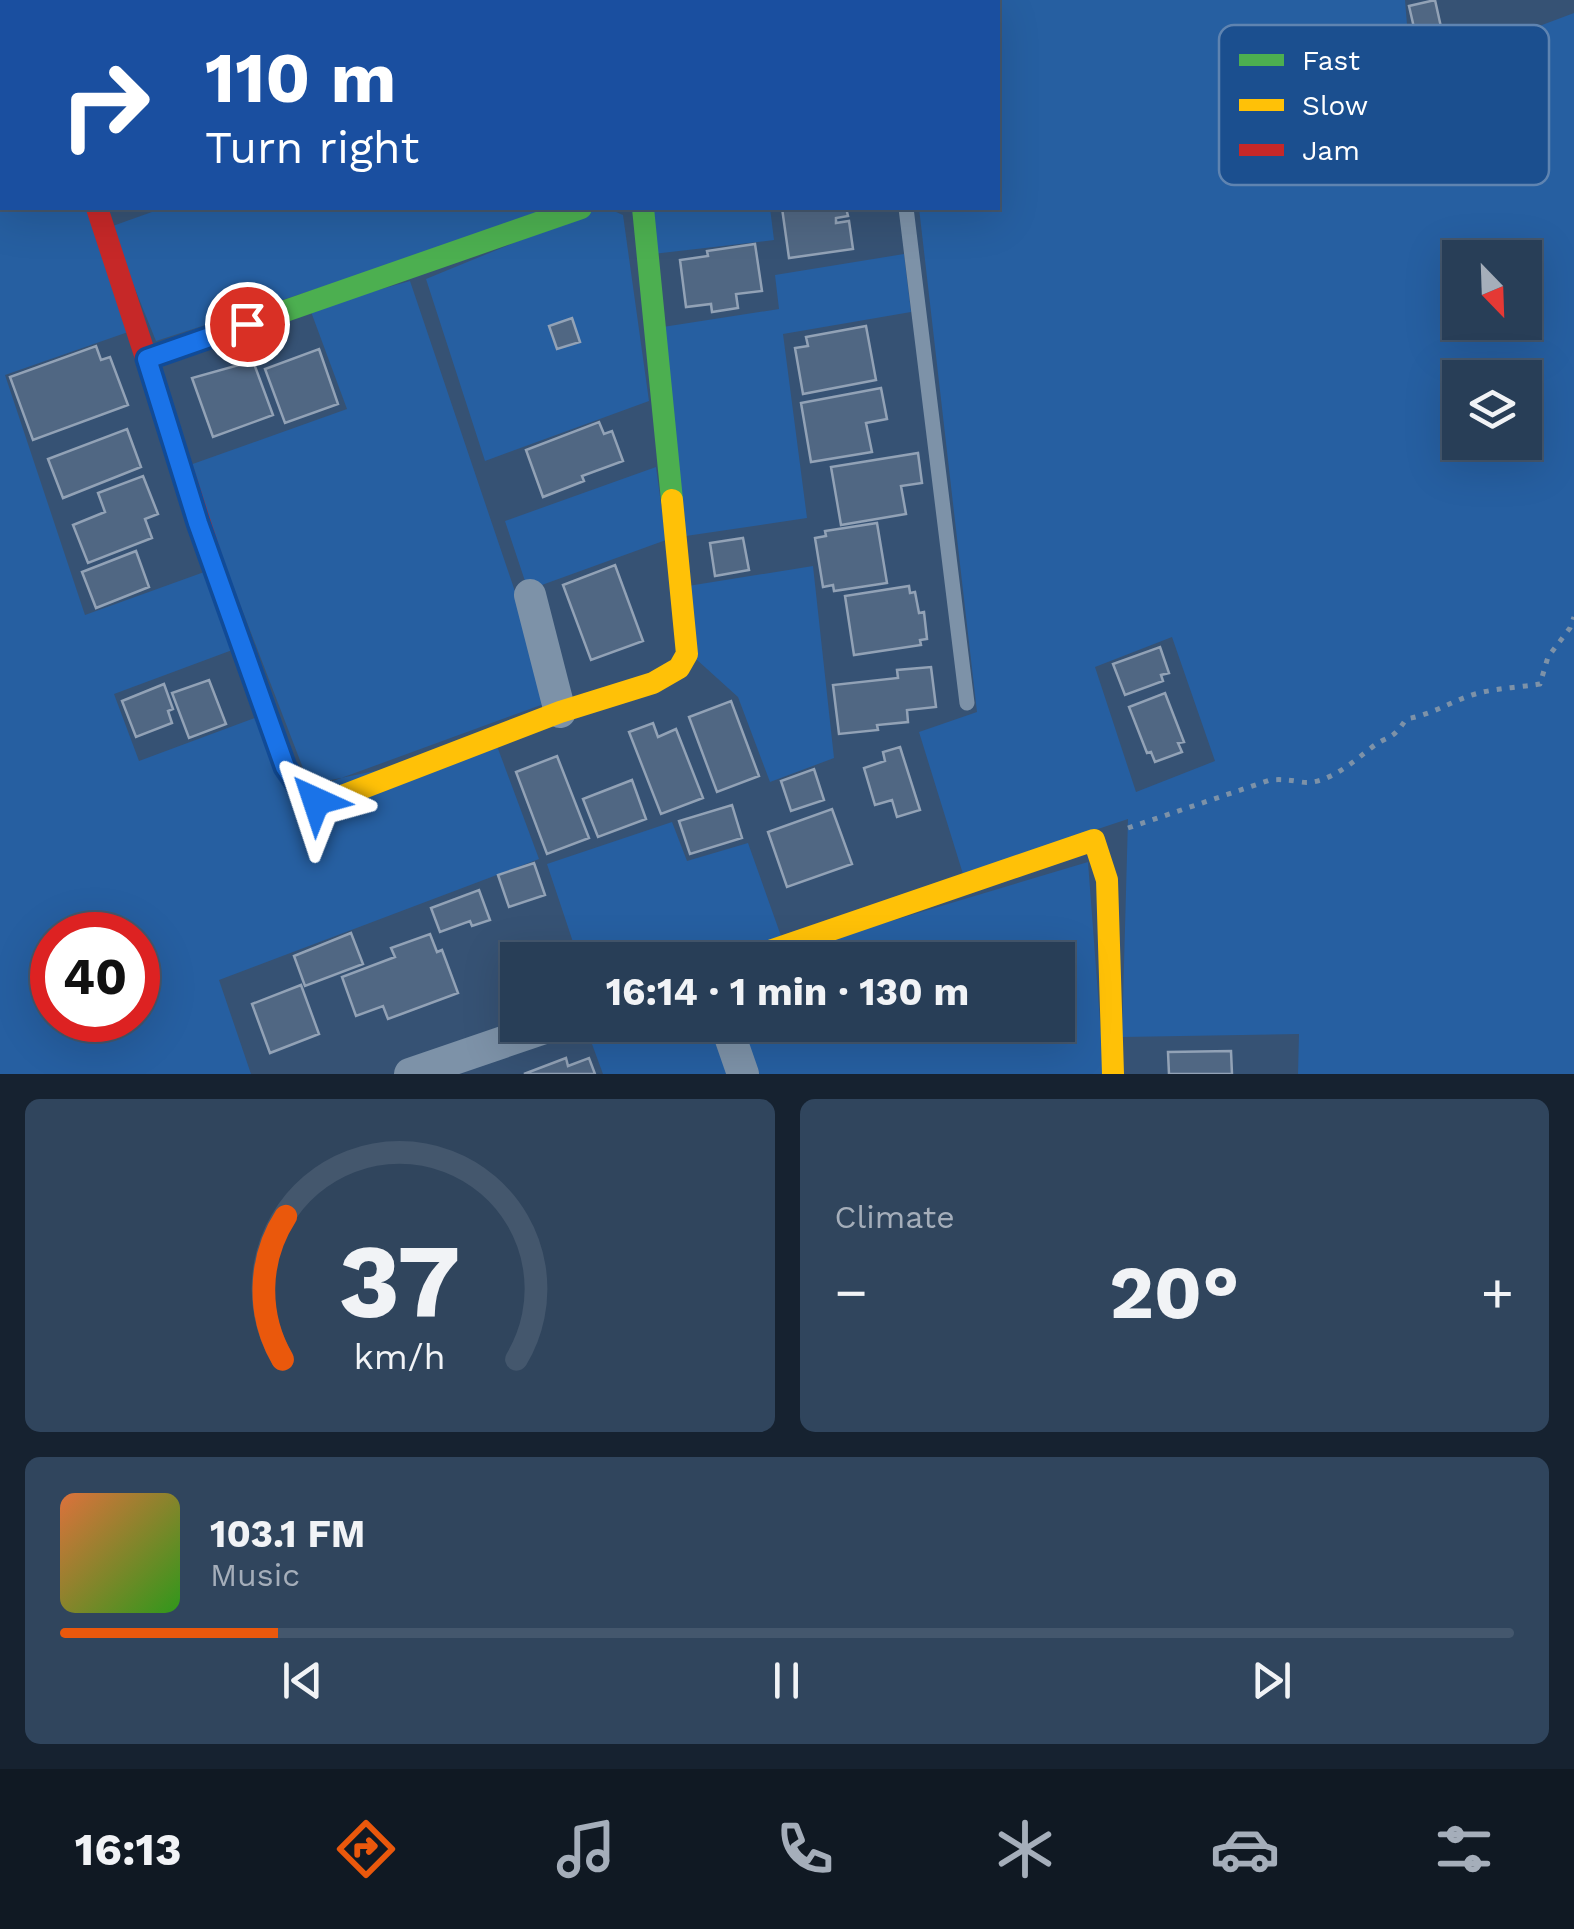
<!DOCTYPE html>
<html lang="en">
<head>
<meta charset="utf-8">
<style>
  body { margin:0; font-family:"Work Sans",sans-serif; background:#30455d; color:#f1f3f6; height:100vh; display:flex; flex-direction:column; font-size:38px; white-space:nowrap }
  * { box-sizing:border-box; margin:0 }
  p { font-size:32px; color:#a5aeba }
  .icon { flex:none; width:55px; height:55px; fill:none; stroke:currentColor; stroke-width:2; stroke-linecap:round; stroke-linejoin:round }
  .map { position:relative; height:1074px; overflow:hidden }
  .drawer { display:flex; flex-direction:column; gap:25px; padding:25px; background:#162230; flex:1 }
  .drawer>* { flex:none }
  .top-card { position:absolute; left:0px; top:0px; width:1000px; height:210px; box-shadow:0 10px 40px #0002,0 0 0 2px #44576d; background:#1a4fa0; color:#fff; overflow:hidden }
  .needle { width:65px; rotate:157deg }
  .buttons { position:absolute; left:1442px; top:240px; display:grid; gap:20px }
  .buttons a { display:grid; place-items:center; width:100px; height:100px; border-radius:0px; background:#283e57; box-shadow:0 10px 40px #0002,0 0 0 2px #44576d; font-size:50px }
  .speed { position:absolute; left:30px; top:912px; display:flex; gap:20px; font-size:50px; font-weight:700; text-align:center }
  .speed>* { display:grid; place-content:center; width:130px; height:130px; border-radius:50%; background:#283e57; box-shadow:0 10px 40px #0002,0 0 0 2px #44576d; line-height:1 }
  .speed .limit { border:15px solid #d22; background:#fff; color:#111 }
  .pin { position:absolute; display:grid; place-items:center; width:85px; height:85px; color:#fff; margin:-42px; border:5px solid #fff; border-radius:50%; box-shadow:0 2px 10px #0007 }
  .me { position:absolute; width:110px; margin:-55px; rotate:318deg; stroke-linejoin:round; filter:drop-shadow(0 0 8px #0008) }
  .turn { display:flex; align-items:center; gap:35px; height:210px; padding:0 40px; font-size:45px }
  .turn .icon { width:130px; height:130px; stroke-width:2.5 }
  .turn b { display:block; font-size:70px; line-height:85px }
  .big { font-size:75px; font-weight:700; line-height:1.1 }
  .drawer .tile { flex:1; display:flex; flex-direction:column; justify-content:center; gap:15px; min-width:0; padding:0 35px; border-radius:15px; background:#30455d }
  .drawer .dial { align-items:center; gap:0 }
  .dial svg { height:260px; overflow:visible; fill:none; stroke:#44576d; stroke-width:7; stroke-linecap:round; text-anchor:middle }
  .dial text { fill:#f1f3f6; stroke:none }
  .song { display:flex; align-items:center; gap:30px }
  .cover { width:120px; height:120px; border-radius:15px; background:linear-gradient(135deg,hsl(20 70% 55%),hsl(110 70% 35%)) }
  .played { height:10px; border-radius:5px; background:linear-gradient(90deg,#ea580c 15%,#44576d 15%) }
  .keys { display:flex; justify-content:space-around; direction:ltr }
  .heat { display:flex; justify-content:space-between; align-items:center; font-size:55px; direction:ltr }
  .drawer .tiles { flex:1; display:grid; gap:25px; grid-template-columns:1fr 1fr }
  .tile:last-child { grid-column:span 2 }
  .trip { position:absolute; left:500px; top:942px; width:575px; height:100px; border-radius:0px; background:#283e57; box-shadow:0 10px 40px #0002,0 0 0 2px #44576d; font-weight:700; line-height:100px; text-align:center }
  .dock { display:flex; height:160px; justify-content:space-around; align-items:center; background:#101923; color:#a5aeba }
  .dock .icon { width:70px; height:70px }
  .dock .on { color:#ea580c }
  .dock b { font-size:45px; color:#f1f3f6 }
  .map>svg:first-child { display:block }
  .green { fill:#265fa1; fill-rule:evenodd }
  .building { fill:#506783; stroke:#92a2b6; stroke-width:2.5 }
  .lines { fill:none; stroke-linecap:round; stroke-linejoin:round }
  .path { stroke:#7d92a8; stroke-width:5; stroke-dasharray:5 8; stroke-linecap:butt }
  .lane { stroke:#7d92a8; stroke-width:15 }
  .street { stroke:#7d92a8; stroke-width:32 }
  .fast { stroke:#4caf50; stroke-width:22 }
  .slow { stroke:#ffc107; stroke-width:22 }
  .jam { stroke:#c62828; stroke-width:22 }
  .route-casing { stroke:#114b97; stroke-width:25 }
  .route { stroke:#1a73e8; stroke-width:18 }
  .key { fill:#1b4f8f; stroke:#5f84b1; stroke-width:2.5 }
  .key-label { font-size:28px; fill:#fff }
</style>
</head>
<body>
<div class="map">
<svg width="1574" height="1074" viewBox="0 0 1574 1074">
  <rect width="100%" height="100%" fill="#365274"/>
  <!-- green -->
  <path class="green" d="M895 0H1405L1411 74 1574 13V1074H1298L1299 1034 1122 1037 1128 819 963 874 919 732 977 712 919 208H998V2ZM1460 258H1525V322H1460ZM1460 378H1525V442H1460ZM1172 637 1215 761 1136 792 1095 667Z
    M6 208H88L131 331 5 375 85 615 207 571 235 649 114 694 139 761 260 716 287 789 497 746 539 859 219 980 251 1074H0V210ZM52 935H138V1020H52Z
    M163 208H565L156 341 110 227Z
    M607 208 623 215 649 401 485 461 426 279 594 210Z
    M638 208H770L774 240 644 255Z
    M904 254 911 312 783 334 807 518 679 537 650 329 779 309 775 275Z
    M410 281 552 701 311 789 187 466 347 409 310 309Z
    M656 467 666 540 528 590 505 521Z
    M813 566 834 758 770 782 738 697 696 659 688 586Z
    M672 822 687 861 748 843 781 936 712 960H579L547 864Z
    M1088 862 1104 1074H748L730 1025H1058V960H761Z
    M585 1025H717L734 1074H603Z"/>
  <!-- building -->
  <path class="building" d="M1435 0 1441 27 1415 32 1409 6Z
    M782 208H846L848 216 836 218V223L849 221 853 249 789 258Z
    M755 244 762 291 736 294 738 308 712 312 711 304 686 307 680 260 708 256 707 251Z
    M572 318 580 342 557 349 549 326Z
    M866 326 876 380 803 394 795 348 808 346 806 337Z
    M96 346 101 360 110 357 128 405 33 440 10 377Z
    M319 349 338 404 285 423 265 369Z
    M253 361 273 415 213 437 192 378Z
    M881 388 887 419 866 423 872 452 811 462 801 403Z
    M599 422 604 434 612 431 623 461 582 476 584 481 543 497 526 450Z
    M127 429 141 467 63 498 48 459Z
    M918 453 922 483 901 486 906 514 841 525 831 467Z
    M143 476 158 514 145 519 152 538 88 563 73 525 105 512 98 493Z
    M877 523 887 583 834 591 833 585 823 587 815 538 826 536 825 531Z
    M743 538 749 570 715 576 710 543Z
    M136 551 149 587 96 608 82 572Z
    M615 565 643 641 591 660 563 585Z
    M909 586 910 593 915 592 919 613 924 612 927 639 920 640 921 645 854 655 845 596Z
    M1160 647 1169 673 1161 675 1163 681 1125 695 1113 664Z
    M931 667 936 707 907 710 908 722 877 725 878 730 839 734 833 685 898 678 897 670Z
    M209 680 226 724 189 738 172 693Z
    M164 684 173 709 168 711 172 723 136 737 122 701Z
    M1165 693 1184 742 1178 743 1182 752 1155 762 1151 752 1147 753 1129 707Z
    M731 701 759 776 717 792 689 717Z
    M653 723 658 737 676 729 703 798 661 814 629 732Z
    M900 747 920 810 897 817 892 800 875 805 864 768 885 761 883 752Z
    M557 756 589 838 547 854 516 772Z
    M814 769 824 800 791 811 781 781Z
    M632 780 646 819 598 837 583 799Z
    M732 805 742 838 690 854 679 821Z
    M832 809 852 864 787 887 768 832Z
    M534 863 545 895 509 907 498 875Z
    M479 890 490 920 472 926 470 921 440 932 431 908Z
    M351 933 363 964 305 986 294 956Z
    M430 934 437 952 442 950 458 993 388 1019 383 1006 356 1016 342 977 395 957 391 948Z
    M301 985 319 1034 270 1053 252 1004Z
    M1231 1051 1232 1074H1169L1168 1052Z
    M566 1058 568 1066 589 1058 595 1074H524Z"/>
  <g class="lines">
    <!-- path -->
    <path class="path" d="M1128 828 1270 780C1282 779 1290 780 1301 782 1326 786 1353 762 1371 748 1388 734 1391 743 1406 719 1436 714 1455 698 1483 692 1501 688 1522 687 1540 684L1548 657 1570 628 1574 617"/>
    <!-- lane -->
    <path class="lane" d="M881 0V2
      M906 208 967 703"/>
    <!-- street -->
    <path class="street" d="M619 0V2
      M198 2 205 0
      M0 69 2 68
      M530 595 560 712
      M726 1025 743 1074
      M410 1074 553 1025"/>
    <!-- fast -->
    <path class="fast" d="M643 208 672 500
      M147 359 581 208"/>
    <!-- slow -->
    <path class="slow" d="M216 572 285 767C295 787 306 799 329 801L560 712 653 683 679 668 687 654 672 500
      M743 960 1094 840 1107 880 1113 1074"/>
    <!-- jam -->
    <path class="jam" d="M97 208 216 572"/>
  </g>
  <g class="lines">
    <defs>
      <path id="route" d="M247 324 147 359 198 523 285 767 304 795 316 801"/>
    </defs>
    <!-- route casing -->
    <use href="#route" class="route-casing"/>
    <!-- route -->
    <use href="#route" class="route"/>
  </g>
  <!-- legend -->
  <rect x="1219" y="25" width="330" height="160" rx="15" class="key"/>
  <rect x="1239" y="54" width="45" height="12" fill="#4caf50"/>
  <rect x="1239" y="99" width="45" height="12" fill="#ffc107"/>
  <rect x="1239" y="144" width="45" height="12" fill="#c62828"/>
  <g class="key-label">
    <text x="1302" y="70">Fast</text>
    <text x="1302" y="115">Slow</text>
    <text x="1302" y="160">Jam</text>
  </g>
</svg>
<div class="buttons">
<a><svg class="needle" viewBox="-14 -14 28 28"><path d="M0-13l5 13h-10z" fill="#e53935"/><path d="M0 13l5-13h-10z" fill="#a5aeba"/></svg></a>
<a><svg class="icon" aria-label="layers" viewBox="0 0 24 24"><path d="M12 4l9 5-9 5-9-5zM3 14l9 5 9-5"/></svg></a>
</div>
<div class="speed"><div class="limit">40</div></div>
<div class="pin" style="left:247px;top:324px;background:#d93025"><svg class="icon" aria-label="arrive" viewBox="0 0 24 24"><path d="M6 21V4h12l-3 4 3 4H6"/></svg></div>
<svg class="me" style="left:316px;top:801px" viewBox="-20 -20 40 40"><path d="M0-17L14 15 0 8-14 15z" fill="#1a73e8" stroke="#fff" stroke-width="4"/></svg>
<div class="trip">16:14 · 1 min · 130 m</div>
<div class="top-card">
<div class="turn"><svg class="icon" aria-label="right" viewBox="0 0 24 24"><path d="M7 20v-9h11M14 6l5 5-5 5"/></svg><div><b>110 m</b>Turn right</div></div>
</div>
</div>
<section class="drawer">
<div class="tiles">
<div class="tile dial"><svg viewBox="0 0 100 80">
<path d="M14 69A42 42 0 1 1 86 69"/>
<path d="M14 69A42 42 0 0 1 15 25" stroke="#ea580c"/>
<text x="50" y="56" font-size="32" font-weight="700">37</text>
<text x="50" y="72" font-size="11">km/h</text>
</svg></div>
<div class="tile"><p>Climate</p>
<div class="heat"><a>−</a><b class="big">20°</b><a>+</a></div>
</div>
<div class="tile">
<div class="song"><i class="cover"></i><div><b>103.1 FM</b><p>Music</p></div></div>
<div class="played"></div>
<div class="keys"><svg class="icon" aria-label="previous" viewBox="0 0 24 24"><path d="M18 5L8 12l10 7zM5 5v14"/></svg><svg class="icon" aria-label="pause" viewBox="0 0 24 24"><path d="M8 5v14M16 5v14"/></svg><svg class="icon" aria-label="next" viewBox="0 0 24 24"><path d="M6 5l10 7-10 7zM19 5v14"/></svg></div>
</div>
</div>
</section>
<nav class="dock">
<b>16:13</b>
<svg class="icon on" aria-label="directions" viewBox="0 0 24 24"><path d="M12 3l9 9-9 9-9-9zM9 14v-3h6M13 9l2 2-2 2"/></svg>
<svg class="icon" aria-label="music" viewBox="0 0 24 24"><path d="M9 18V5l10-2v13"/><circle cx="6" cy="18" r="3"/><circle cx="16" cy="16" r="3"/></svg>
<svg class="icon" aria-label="phone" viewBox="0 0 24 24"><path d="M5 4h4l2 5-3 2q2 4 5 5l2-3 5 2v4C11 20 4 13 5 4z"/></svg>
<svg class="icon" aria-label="climate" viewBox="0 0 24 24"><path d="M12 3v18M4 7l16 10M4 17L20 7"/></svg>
<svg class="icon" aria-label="car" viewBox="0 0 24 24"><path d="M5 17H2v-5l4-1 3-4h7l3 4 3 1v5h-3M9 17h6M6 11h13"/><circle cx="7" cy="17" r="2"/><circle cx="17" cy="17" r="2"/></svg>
<svg class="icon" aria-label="filters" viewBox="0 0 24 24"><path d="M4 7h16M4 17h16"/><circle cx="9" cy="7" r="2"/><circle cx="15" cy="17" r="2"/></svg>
</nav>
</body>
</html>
